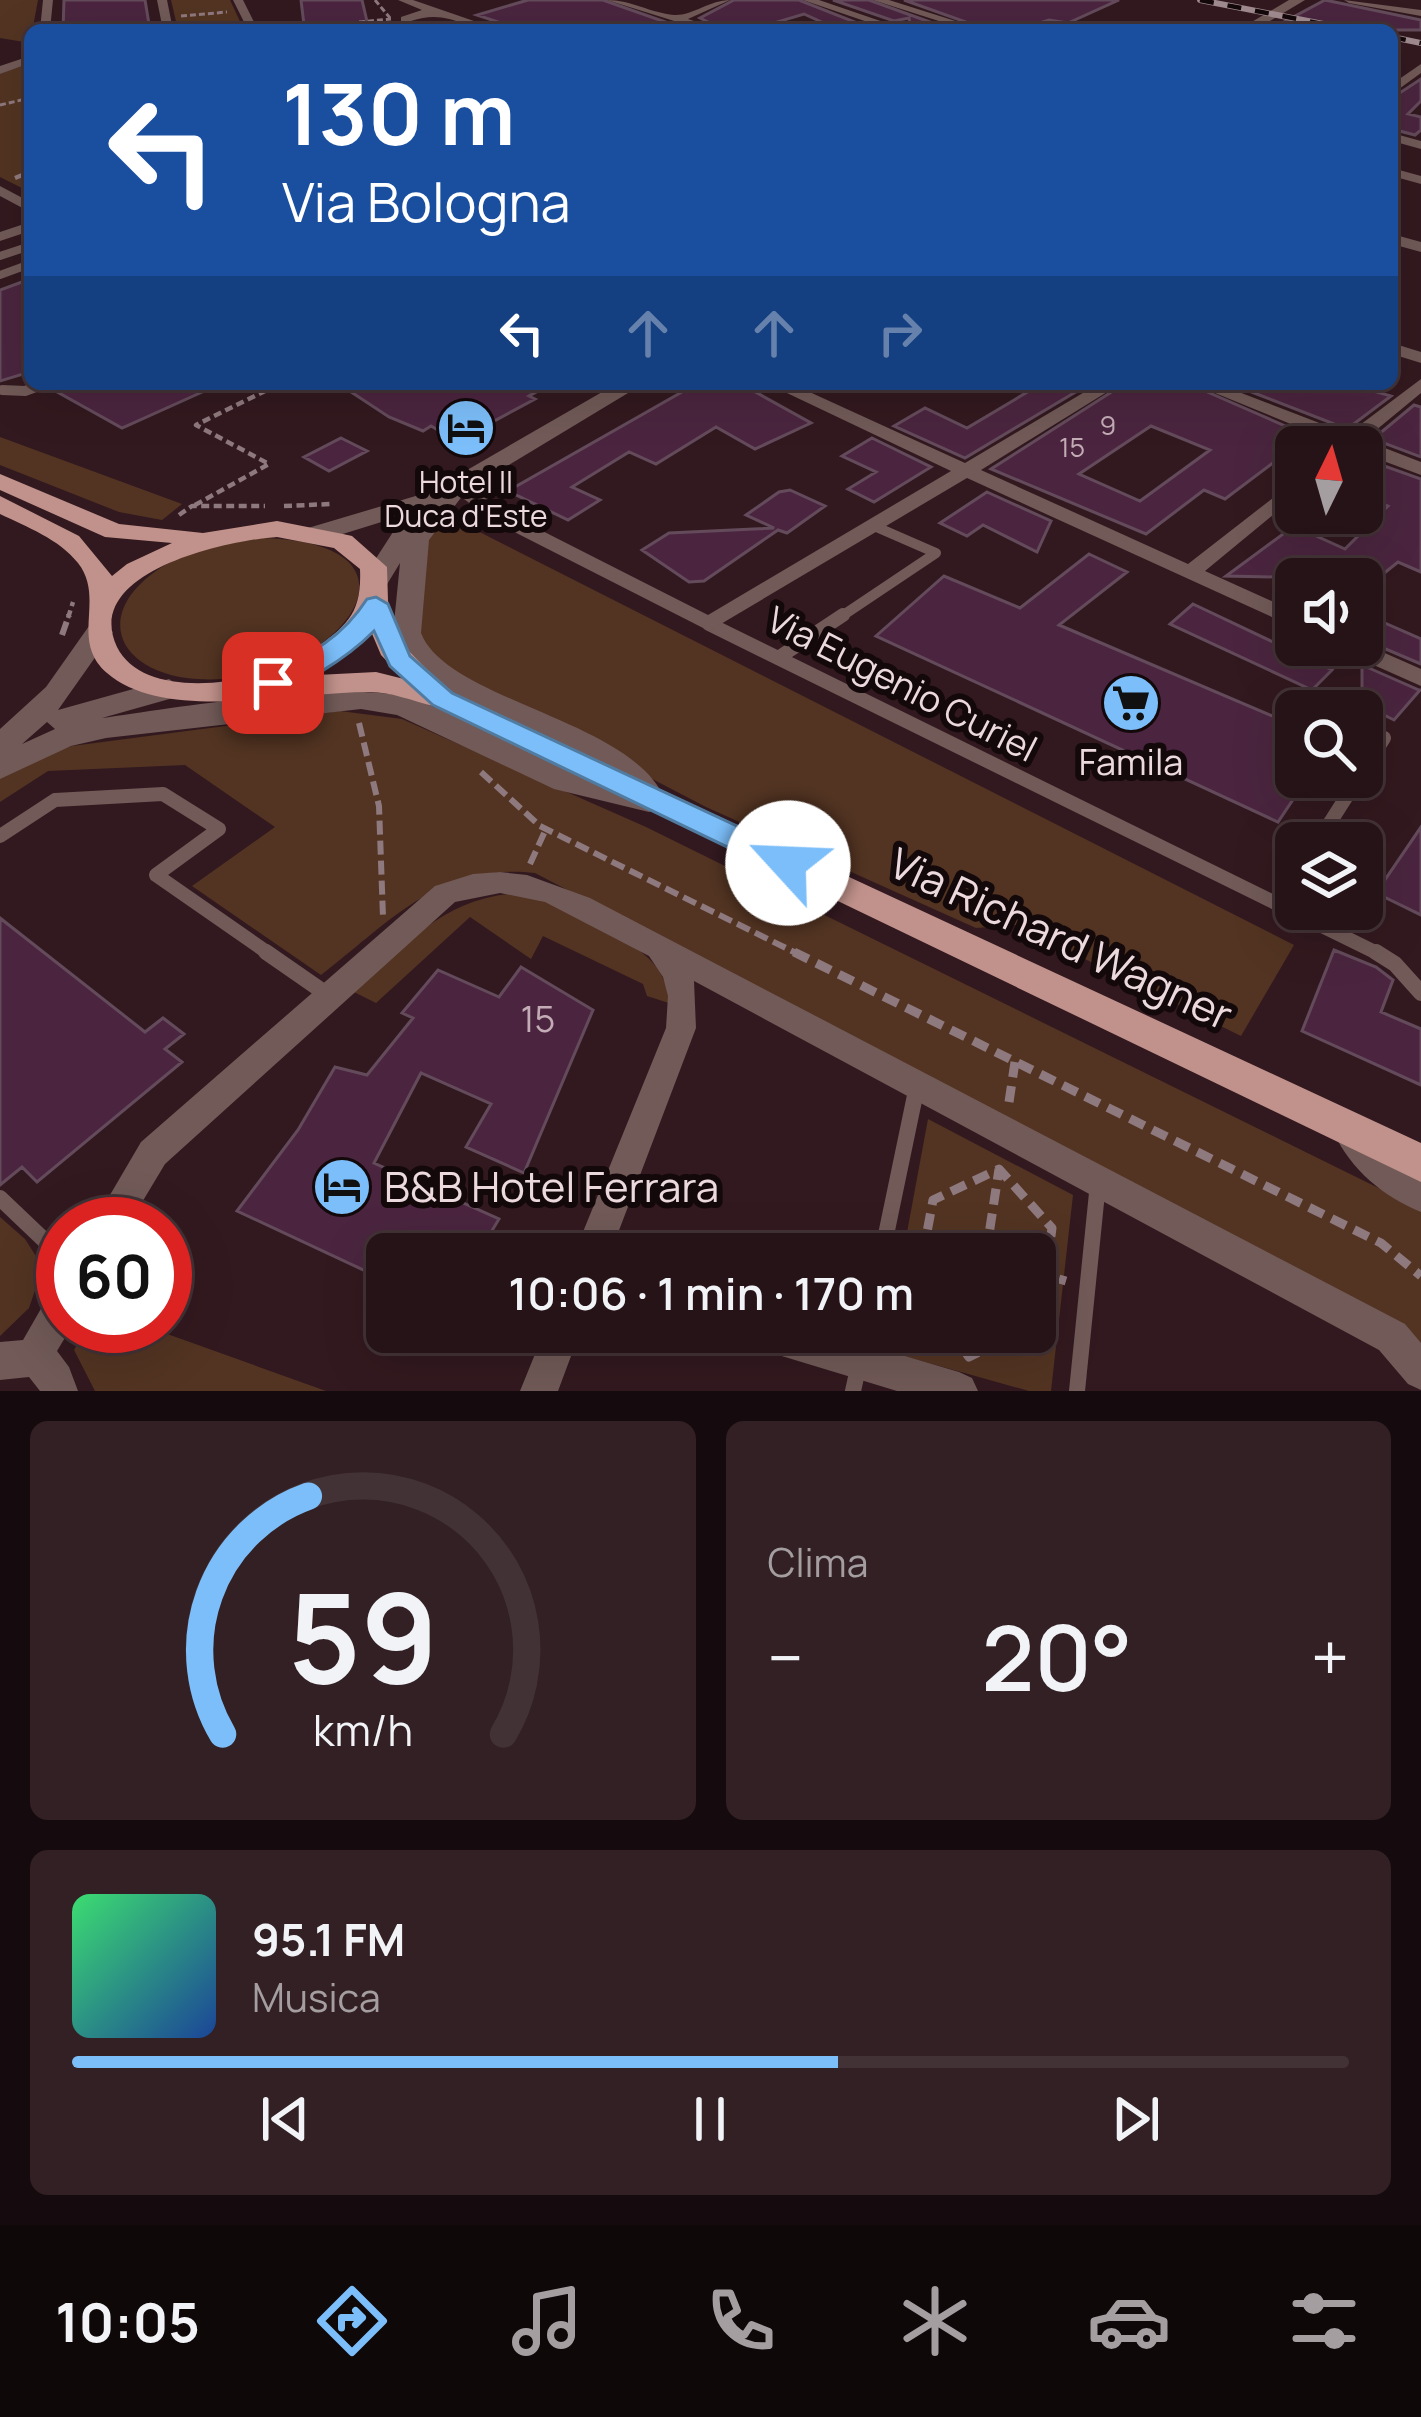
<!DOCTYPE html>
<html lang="it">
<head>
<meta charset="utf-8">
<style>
  body { margin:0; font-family:Manrope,sans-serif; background:#322024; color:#f1f3f6; height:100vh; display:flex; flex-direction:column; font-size:45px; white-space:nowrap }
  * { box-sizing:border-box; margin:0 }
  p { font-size:39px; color:#a49ea1 }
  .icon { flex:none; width:66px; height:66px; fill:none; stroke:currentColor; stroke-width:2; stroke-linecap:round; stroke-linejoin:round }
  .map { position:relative; height:1391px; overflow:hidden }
  .panel { display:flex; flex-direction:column; gap:30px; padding:30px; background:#150a0d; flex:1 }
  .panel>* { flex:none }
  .hud { position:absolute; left:24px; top:24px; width:1374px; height:366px; border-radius:18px; box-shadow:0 12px 48px #0002,0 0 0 3px #423236; background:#1a4fa0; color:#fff; overflow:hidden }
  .needle { width:78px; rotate:5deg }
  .tools { position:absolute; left:1275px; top:426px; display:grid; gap:24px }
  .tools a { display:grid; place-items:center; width:108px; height:108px; border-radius:18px; background:#261317; box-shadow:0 12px 48px #0002,0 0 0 3px #423236; font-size:60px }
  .speed { position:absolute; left:36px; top:1197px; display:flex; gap:24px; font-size:60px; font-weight:700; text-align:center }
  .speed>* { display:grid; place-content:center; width:156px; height:156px; border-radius:50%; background:#261317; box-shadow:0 12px 48px #0002,0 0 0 3px #423236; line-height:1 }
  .speed .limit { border:18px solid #d22; background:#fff; color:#111 }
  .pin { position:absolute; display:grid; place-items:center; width:102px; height:102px; color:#fff; margin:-51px; border-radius:24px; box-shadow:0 6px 18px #0006 }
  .me { position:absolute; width:132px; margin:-66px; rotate:295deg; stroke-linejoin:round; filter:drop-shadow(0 0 9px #0008) }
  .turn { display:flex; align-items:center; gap:42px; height:252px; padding:0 60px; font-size:54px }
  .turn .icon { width:156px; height:156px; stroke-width:2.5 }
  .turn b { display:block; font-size:84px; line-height:102px }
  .lanes { display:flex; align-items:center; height:114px; padding:0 60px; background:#0003; justify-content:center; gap:60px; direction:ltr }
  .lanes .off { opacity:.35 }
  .big { font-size:90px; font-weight:600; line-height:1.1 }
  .panel .widget { flex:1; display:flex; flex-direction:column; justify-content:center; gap:18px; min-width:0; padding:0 42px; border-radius:18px; background:#322024 }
  .panel .dial { align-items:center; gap:0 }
  .dial svg { height:312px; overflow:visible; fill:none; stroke:#423236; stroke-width:7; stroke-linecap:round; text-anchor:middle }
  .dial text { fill:#f1f3f6; stroke:none }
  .song { display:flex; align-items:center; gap:36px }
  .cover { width:144px; height:144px; border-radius:18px; background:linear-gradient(135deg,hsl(140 70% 55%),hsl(220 70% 35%)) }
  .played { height:12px; border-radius:6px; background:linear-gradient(90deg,#7cbef9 60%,#423236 60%) }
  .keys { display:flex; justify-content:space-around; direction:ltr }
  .heat { display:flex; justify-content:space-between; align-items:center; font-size:66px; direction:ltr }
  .panel .tiles { flex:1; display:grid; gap:30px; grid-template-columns:1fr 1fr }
  .widget:last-child { grid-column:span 2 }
  .trip { position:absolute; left:366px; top:1233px; width:690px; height:120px; border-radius:18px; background:#261317; box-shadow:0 12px 48px #0002,0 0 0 3px #423236; font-weight:600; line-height:120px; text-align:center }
  .tab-bar { display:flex; height:192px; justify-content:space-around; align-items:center; background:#0f0809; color:#a49ea1 }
  .tab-bar .icon { width:84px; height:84px }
  .tab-bar .active { color:#7cbef9 }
  .tab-bar b { font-size:54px; color:#f1f3f6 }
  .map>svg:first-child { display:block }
  .green { fill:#533422 }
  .building { fill:#4b253f; stroke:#644b5b; stroke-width:3; fill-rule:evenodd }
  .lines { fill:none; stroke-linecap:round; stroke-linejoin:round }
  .path-far3 { stroke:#8e797e; stroke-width:3; stroke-dasharray:6 3; stroke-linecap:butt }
  .path-far2 { stroke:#8e797e; stroke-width:4.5; stroke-dasharray:8 4.5; stroke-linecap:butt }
  .path-far1 { stroke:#8e797e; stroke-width:6; stroke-dasharray:14 6; stroke-linecap:butt }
  .path { stroke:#8e797e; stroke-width:9; stroke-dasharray:16 9; stroke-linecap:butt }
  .service-far3 { stroke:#715a57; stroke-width:8 }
  .service-far2 { stroke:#715a57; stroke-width:10 }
  .service-far1 { stroke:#715a57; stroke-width:14 }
  .service { stroke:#715a57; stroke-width:16 }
  .minor { fill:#715a57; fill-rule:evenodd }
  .tertiary { fill:#715a57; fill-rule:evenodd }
  .primary { fill:#c1928b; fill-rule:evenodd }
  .rail-casing { stroke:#a08b90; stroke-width:6 }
  .rail { stroke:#13080a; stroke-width:4.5; stroke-dasharray:14; stroke-linecap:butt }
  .route { fill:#7cbef9; stroke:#517ca2; stroke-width:3 }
  .labels { text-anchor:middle; stroke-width:12; stroke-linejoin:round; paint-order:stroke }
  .far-number-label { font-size:27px; fill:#c3acb6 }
  .far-poi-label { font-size:30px; fill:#ebd9dd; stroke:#13080a }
  .street-label { font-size:36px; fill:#ebd9dd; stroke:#13080a }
  .poi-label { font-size:36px; fill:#ebd9dd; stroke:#13080a }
  .near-number-label { font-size:36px; fill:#c3acb6 }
  .near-street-label { font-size:42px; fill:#ebd9dd; stroke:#13080a }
  .near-poi-label { font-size:42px; fill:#ebd9dd; stroke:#13080a; text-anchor:start }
</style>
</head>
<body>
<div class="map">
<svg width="1421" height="1391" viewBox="0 0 1421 1391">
  <rect width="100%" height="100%" fill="#32191f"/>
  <!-- green -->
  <path class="green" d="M0 0H38L30 43 0 38Z
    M171 0H230L244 30H178Z
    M19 66 30 67V192L0 177V74Z
    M0 437 182 504 162 520 119 512 0 465Z
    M448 516 1294 945 1241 1036 1016 925 976 928 706 807 453 675 419 642 427 536Z
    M262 538C450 543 331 689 197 679 115 673 90 611 165 565 195 548 229 544 262 538Z
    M340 711 402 719 646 827 1421 1209V1352L1376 1313 535 873C440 862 391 921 321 975L192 886 275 827 185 765 48 771 0 802V776L30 759 72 746Z
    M519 893C555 901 637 938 658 969 665 979 668 993 672 1004L647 996 643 984 543 936 531 959 470 917 376 1003 350 990C406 945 444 897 519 893Z
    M928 1119 1073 1195 1051 1391H1029L886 1351 889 1332H1035V1254H903Z
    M0 1217 25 1239 43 1267 29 1308 0 1336Z
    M88 1326H145L326 1391H95L74 1350Z"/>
  <!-- building -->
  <path class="building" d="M64 0H145L150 30H63Z
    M301 0H362L369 30H314L313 24 304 25Z
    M528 0H603L688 30H522L477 15Z
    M734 0H799L865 26 839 30 804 14 750 30H724L700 18Z
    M833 0H869L952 30H911L909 18 894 21Z
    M904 0H1119L1068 23 1049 20 1017 30H988Z
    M1325 0 1421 20V30H1269Z
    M1421 79V101L1408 114 1421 117V130L1415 135 1392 129V98Z
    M30 279V372L0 381V290Z
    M54 384H220L122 428 52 389Z
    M339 384H551L529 396 535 399 457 441 431 426 423 431 389 417Z
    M696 384H741L811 423 755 449 716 427 656 464 629 452 572 487 600 500 568 520 508 491Z
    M1041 384H1089L965 458 894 426 925 408 967 428Z
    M1124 384H1189L1315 439 1296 447V454L1283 465 1274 462 1225 499 1204 490 1146 534 991 469ZM1151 426 1210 450 1140 501 1079 474Z
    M1231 384H1386L1377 392 1391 396 1347 429Z
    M1414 405 1421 407V457L1373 439Z
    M341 438 367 451 329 471 304 457Z
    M872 438 931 467 874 502 848 489 876 472 842 456Z
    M1362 458 1421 479V572L1398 562 1377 579 1226 576 1294 526 1345 549 1388 506 1362 496Z
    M790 490 825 506 787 533 778 530 704 581 689 582 642 550 669 533 774 528 746 515 779 492Z
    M987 492 1051 521 1037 552 983 525 967 536 940 523Z
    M1089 554 1127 572 1059 625 1296 726V777H1308L1278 822 876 636 944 576 1020 608Z
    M1193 604 1332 670 1312 690 1170 624Z
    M1362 613 1421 639V664L1362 639Z
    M1362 665 1419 690H1420L1394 720 1362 704Z
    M1421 827V915L1376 893Z
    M0 918 145 1032 163 1018 184 1034 165 1049 182 1062 37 1182 22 1167 0 1185Z
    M1334 950 1376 967 1393 980 1381 1012 1421 1029V1085L1302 1031Z
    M521 967 593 1010 524 1173 466 1147 491 1104 421 1073 374 1163 499 1219 478 1254H387V1281L237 1211 298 1130 335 1067 367 1075 413 1018 402 1013 438 970 499 997Z"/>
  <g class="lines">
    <!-- path-far3 -->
    <path class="path-far3" d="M375 0 390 18
      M181 16 227 12
      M359 22 391 19
      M0 105 30 98"/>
    <!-- path-far2 -->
    <path class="path-far2" d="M15 178 30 172
      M195 505 269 464 196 425 279 384
      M284 506 331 504
      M179 515 192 506H265
      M68 618 73 602"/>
    <!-- path-far1 -->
    <path class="path-far1" d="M62 635 69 615
      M359 723 379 806 383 917
      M481 772 540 826 800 955
      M530 864 546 829"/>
    <!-- path -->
    <path class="path" d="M794 952 1381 1243 1421 1276
      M1009 1102 1015 1062
      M908 1235 973 1254
      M923 1254 933 1200 999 1169 1052 1228 1040 1322 1035 1325
      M986 1254 999 1169
      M1035 1272 1066 1281
      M951 1332 969 1357 1020 1332
      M969 1358 973 1332"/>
    <!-- service-far3 -->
    <path class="service-far3" d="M0 256 30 246
      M0 275 30 264"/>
    <!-- service-far2 -->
    <path class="service-far2" d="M2 390 25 391 44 384
      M839 618 936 553 874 526"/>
    <!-- service-far1 -->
    <path class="service-far1" d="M709 624 1381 955
      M778 658 843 615
      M1362 773 1384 738
      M0 836 55 800 163 794 219 829 156 875 271 955
      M1317 843 1359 777
      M1278 904 1296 876"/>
    <!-- service -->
    <path class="service" d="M266 952 328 995
      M1376 952 1395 964 1421 993
      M0 1198 63 1258
      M882 1254 917 1086
      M853 1391 866 1332
      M1077 1391 1098 1183"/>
    <!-- minor -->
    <path class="minor" d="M43 0H53L50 30H40Z
      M157 0H167L173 30H163Z
      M233 0H243L258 30H248Z
      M398 0H413L500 30C463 30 448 8 411 21V30H401V17L422 10Z
      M607 0C631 0 651 13 674 15 692 16 710 0 730 0L688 19 720 30H703Z
      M803 0H819L901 28 891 30Z
      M873 0H889L984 30H967Z
      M1344 0 1421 10V16L1349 3Z
      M30 56V63L0 74V66Z
      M1421 64V73L1392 94V84Z
      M1392 133 1421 141V149L1392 141Z
      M1392 168 1421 176V184L1392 176Z
      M0 186 30 202V212L0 196Z
      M30 222V231L0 241V232Z
      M1392 234 1421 242V252L1392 244Z
      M1392 343 1421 352V363L1392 354Z
      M1421 379V393L1364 440 1421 462V475L1362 453V447H1334L1337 443 1193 384H1218L1348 434Z
      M768 384H792L965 463 1098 384H1120L981 470 1188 564 1296 480V496L1205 571 1296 612V628L967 478 709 631 493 521 464 499 455 481 465 475 472 477 480 492 507 513 708 615 951 471Z
      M1362 643 1421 669V686L1340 650 1336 645Z
      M500 872 527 875 590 898 1405 1324 1421 1343V1390L1408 1384 1379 1350 694 981 696 1028 610 1254H574L666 1028 668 996 663 977 649 956 545 902 500 893 455 902 165 1164 129 1224H93L141 1142 435 886 473 874Z
      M1350 1118C1379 1129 1392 1165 1421 1179V1212C1384 1197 1351 1170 1334 1133L1338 1123Z
      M63 1288V1326H72L57 1351 69 1367 78 1391H40L29 1377 0 1380V1342L23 1340 50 1293Z
      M544 1332H580L558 1391H520Z
      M744 1332H824L959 1372 972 1378 978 1391H897L762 1350 749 1345Z"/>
    <!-- tertiary -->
    <path class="tertiary" d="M1289 0H1305L1255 30H1238Z
      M616 384H643L466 491 429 540 421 633C447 701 634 720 665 800L661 808 649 812 554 789 397 715 361 709 106 738 71 746 0 779V729L46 687 89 626 99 623 113 632 58 710 169 679 184 689 180 696 102 718C171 708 354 678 413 699 481 722 539 764 609 780L577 754 441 688 404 658 393 633 400 563 386 586 376 588 362 580 404 515 317 542 304 534 308 528 429 492ZM47 722 55 729 22 744Z"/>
    <!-- primary -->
    <path class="primary" d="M0 474 119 524 203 533 277 521 343 534 352 536 387 567 388 601 404 646 447 690 1421 1143V1182L433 706C413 701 391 692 370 692 297 691 166 724 107 673 69 640 106 599 78 563 59 539 27 527 0 514V496L79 536 112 576 127 564 172 543 105 537 0 490ZM277 537 334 548 360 569C362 614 347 625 313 651 272 682 146 706 117 647 81 571 230 540 277 537ZM370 629 381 655 404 679 376 672 317 675 363 641Z"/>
    <defs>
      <path id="rail" d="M1200 0 1354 30
        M1392 37 1421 43"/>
    </defs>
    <!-- rail casing -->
    <use href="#rail" class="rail-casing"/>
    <!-- rail -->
    <use href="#rail" class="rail"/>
  </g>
  <!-- route -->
  <path class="route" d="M376 597 388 604 410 656 452 693 799 855 803 863 799 871H777L433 705 390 666 374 631C353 652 294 697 263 689L259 683 263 677C307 655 340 641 367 599Z"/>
  <!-- icons -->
  <defs>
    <symbol id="hotel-disc" viewBox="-11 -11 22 22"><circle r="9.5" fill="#7cbef9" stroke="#13080a"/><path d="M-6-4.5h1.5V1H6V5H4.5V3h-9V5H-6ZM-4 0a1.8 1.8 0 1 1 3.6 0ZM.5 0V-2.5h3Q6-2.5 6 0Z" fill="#111"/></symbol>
    <symbol id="supermarket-disc" viewBox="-11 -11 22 22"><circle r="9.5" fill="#7cbef9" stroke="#13080a"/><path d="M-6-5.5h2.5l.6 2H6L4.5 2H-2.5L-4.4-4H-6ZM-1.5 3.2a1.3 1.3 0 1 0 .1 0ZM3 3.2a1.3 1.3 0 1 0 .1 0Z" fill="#111"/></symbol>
  </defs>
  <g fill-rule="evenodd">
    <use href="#hotel-disc" x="433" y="395" width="66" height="66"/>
    <use href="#supermarket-disc" x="1098" y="670" width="66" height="66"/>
    <use href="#hotel-disc" x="309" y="1154" width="66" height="66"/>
  </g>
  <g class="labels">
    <!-- far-number labels -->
    <g class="far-number-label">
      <text x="1108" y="435">9</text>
      <text x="1072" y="457">15</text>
    </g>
    <!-- far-poi labels -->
    <g class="far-poi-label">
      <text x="466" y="493">Hotel Il<tspan x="466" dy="34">Duca d'Este</tspan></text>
    </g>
    <!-- street labels -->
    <g class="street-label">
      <text transform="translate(902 684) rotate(27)" y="13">Via Eugenio Curiel</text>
    </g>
    <!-- poi labels -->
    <g class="poi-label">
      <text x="1131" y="775">Famila</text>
    </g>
    <!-- near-number labels -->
    <g class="near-number-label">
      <text x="538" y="1032">15</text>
    </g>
    <!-- near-street labels -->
    <g class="near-street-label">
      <text transform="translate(1061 939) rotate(25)" y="15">Via Richard Wagner</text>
    </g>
    <!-- near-poi labels -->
    <g class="near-poi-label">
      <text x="384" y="1202">B&amp;B Hotel Ferrara</text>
    </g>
  </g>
</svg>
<div class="tools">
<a><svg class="needle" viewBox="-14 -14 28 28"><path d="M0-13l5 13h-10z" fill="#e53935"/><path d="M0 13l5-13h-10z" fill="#a49ea1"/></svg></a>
<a><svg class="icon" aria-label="sound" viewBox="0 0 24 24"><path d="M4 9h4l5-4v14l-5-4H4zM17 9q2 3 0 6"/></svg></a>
<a><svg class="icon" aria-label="search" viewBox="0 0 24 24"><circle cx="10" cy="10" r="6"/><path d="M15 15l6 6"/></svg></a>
<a><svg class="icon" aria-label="layers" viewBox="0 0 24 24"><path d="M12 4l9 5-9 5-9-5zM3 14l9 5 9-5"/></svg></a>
</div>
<div class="speed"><div class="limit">60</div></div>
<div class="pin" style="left:273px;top:683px;background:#d93025"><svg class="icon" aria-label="arrive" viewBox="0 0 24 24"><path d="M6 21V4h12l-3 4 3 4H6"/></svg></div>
<svg class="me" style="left:788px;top:863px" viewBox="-20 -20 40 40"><circle r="19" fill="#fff"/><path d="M0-13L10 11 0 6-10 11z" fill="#7cbef9"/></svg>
<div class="trip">10:06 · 1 min · 170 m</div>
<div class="hud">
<div class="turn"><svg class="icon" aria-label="left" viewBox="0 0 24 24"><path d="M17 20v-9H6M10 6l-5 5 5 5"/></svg><div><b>130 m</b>Via Bologna</div></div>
<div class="lanes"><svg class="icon" aria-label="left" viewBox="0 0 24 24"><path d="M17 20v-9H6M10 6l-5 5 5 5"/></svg><svg class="icon off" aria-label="ahead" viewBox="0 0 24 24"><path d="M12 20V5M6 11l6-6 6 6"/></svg><svg class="icon off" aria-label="ahead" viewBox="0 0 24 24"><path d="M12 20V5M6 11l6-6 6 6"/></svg><svg class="icon off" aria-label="right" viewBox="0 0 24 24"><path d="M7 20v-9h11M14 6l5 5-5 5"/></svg></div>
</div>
</div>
<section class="panel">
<div class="tiles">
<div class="widget dial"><svg viewBox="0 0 100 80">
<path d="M14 69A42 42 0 1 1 86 69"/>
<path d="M14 69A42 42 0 0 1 36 8" stroke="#7cbef9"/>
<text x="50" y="56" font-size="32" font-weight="700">59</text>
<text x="50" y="72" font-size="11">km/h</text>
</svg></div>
<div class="widget"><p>Clima</p>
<div class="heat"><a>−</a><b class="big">20°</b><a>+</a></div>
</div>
<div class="widget">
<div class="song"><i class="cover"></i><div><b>95.1 FM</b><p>Musica</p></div></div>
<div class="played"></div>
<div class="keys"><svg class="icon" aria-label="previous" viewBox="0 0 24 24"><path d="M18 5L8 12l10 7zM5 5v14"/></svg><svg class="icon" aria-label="pause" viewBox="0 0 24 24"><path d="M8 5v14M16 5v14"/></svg><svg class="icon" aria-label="next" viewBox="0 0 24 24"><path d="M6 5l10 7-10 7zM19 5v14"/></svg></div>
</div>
</div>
</section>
<nav class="tab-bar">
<b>10:05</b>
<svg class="icon active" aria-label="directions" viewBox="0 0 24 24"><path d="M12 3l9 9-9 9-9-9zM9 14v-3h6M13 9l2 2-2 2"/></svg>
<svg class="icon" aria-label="music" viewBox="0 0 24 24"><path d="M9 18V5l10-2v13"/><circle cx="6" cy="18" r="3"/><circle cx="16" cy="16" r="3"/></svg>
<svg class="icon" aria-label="phone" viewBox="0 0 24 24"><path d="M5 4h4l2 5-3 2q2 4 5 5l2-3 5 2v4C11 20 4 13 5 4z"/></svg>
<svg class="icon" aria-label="climate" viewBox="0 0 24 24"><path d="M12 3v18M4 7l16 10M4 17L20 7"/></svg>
<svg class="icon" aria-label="car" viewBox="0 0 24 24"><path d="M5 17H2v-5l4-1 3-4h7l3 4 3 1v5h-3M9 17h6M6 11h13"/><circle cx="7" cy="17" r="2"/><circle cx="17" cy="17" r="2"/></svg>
<svg class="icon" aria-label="filters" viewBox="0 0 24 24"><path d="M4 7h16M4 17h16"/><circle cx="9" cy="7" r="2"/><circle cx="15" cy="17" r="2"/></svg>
</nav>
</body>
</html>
